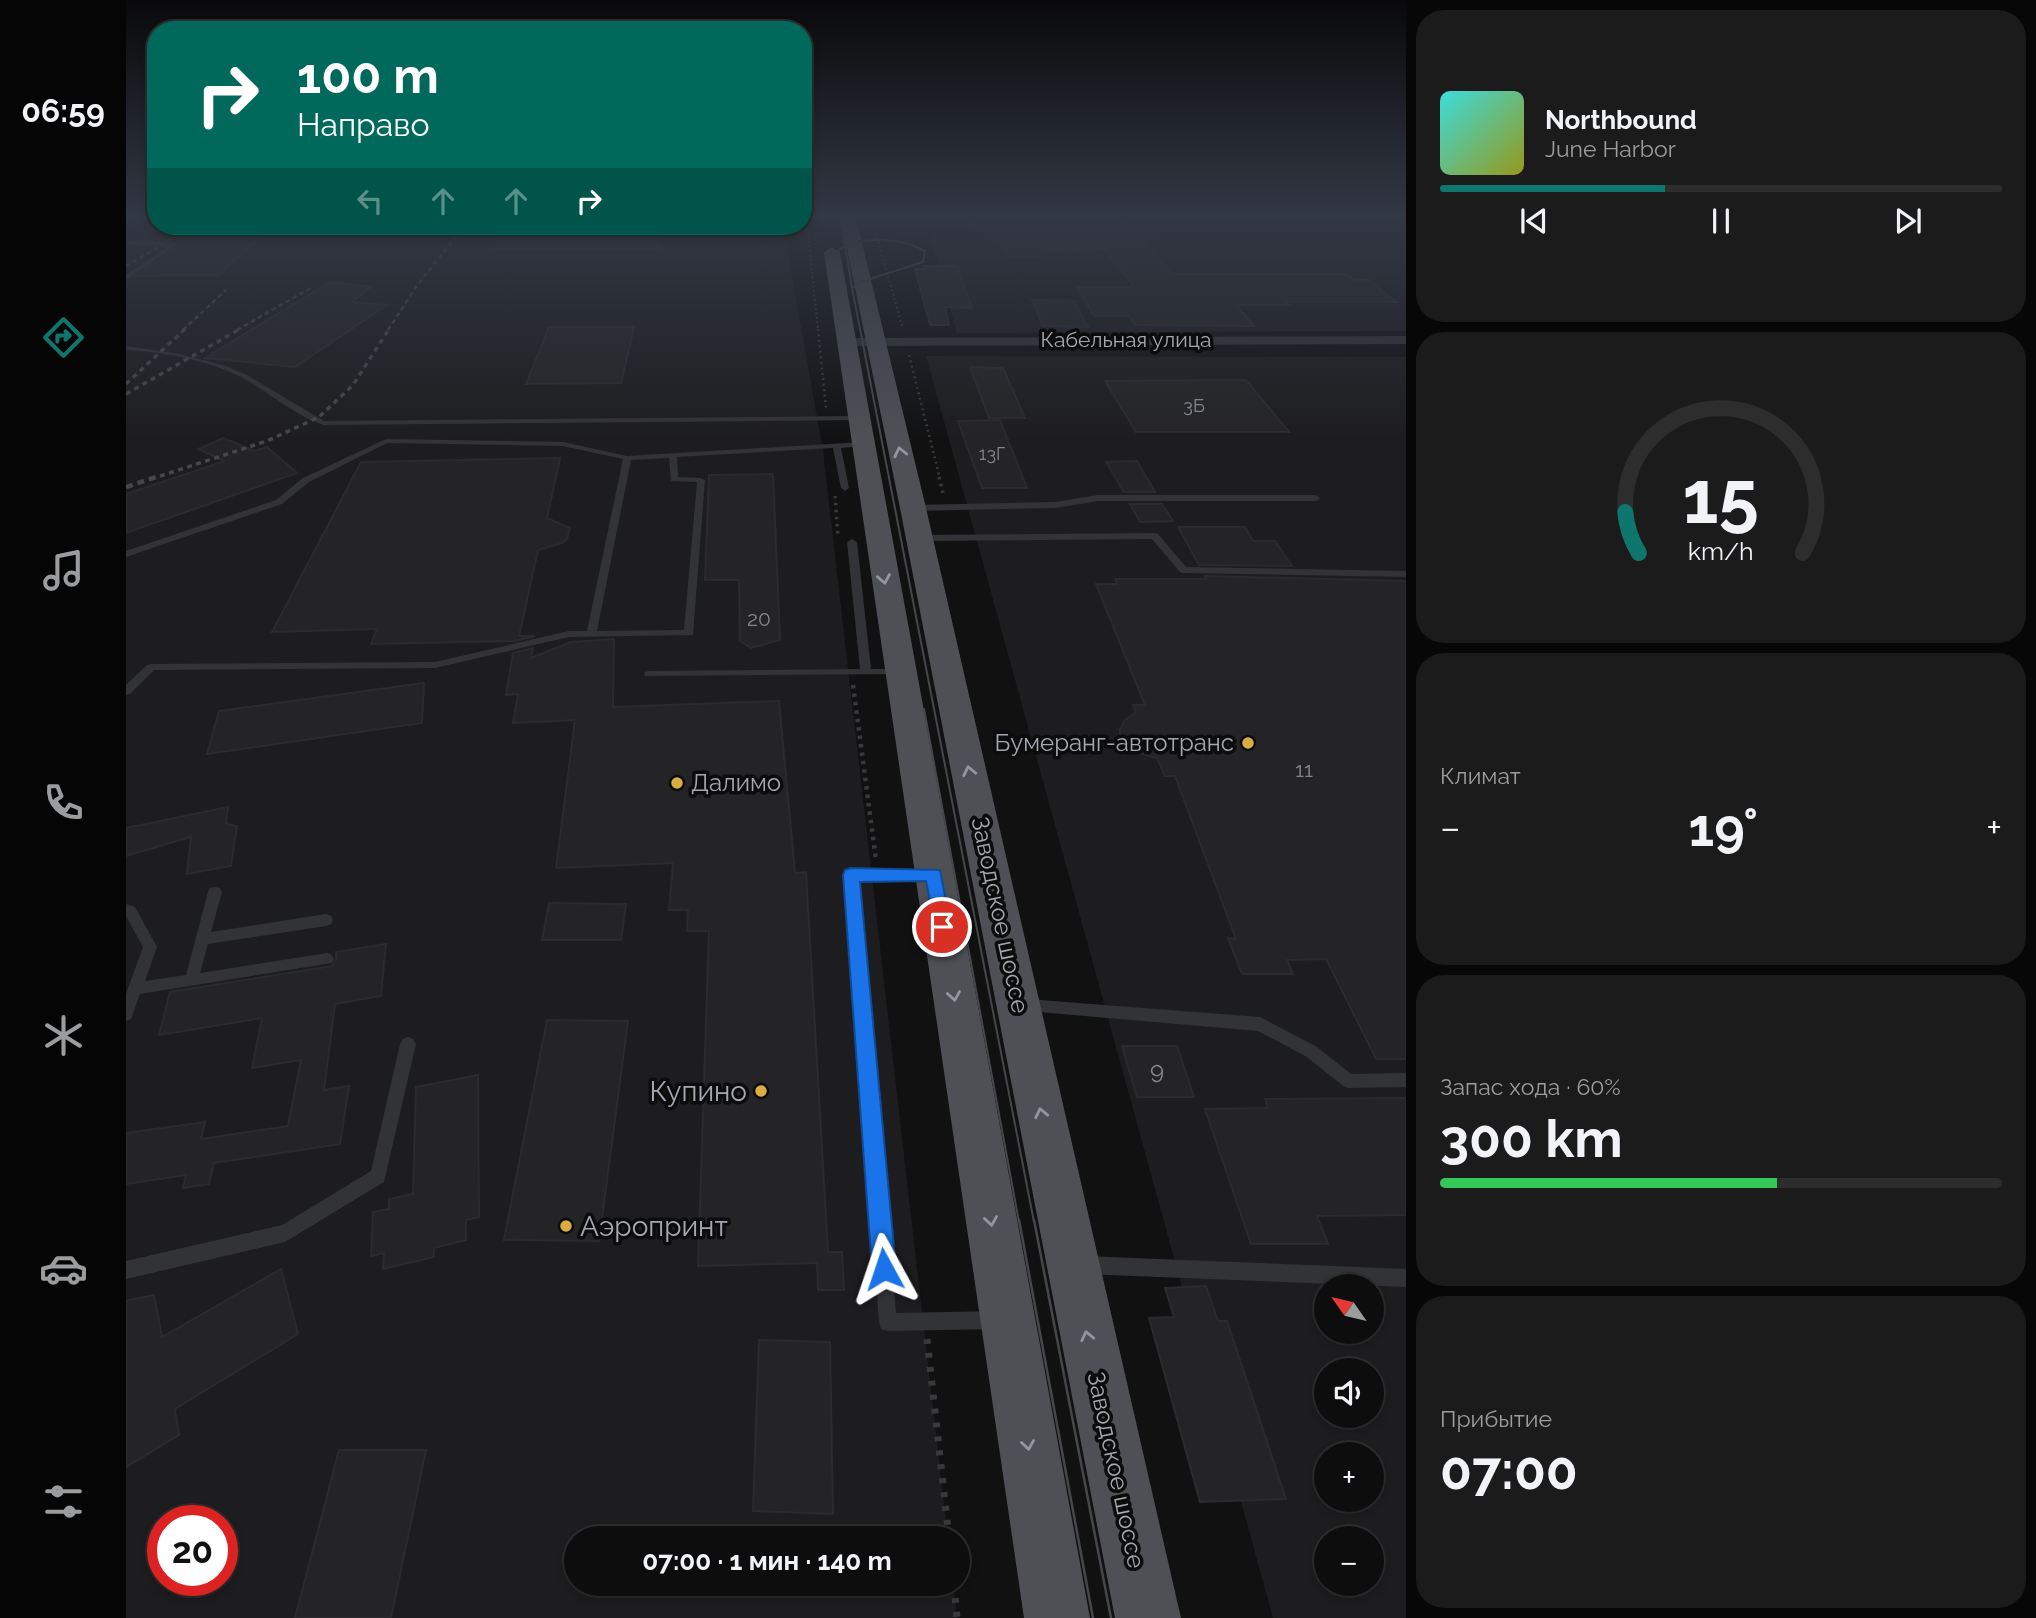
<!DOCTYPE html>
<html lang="ru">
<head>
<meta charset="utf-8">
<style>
  body { margin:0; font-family:Raleway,sans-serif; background:#1b1b1c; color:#f1f3f6; height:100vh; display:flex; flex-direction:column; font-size:26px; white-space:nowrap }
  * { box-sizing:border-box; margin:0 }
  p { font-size:23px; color:#9a9c9e }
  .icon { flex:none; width:38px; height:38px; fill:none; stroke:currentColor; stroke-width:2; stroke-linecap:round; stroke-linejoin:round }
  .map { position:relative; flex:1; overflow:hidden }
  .sheet { display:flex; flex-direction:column; gap:10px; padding:10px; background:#070708; width:630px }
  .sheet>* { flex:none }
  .guide { position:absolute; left:21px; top:21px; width:665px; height:214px; border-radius:28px; box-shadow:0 4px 10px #0003,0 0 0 2px #2d2d2e; background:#00695c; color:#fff; overflow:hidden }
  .needle { width:46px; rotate:304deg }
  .fabs { position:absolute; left:1188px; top:1274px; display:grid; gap:14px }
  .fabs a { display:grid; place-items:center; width:70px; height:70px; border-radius:50%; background:#0d0d0e; box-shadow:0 4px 10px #0003,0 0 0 2px #2d2d2e; font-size:35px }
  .speed { position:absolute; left:21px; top:1505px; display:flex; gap:14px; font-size:35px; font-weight:700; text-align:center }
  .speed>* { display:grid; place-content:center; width:91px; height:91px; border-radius:50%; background:#0d0d0e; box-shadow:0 4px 10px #0003,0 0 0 2px #2d2d2e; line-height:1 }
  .speed .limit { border:10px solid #d22; background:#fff; color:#111 }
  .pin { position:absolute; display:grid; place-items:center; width:60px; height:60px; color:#fff; margin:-30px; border:4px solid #fff; border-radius:50%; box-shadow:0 2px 7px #0007 }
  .me { position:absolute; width:77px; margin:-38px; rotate:355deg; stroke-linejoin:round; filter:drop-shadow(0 0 5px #0008) }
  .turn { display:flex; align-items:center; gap:24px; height:147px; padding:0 35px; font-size:32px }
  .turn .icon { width:91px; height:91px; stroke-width:2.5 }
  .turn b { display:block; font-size:49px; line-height:60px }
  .lanes { display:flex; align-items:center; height:66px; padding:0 35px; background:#0003; justify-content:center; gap:35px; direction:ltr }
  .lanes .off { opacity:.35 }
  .big { font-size:52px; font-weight:700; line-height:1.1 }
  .sheet .widget { flex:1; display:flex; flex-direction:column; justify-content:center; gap:10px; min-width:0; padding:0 24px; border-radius:28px; background:#1b1b1c }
  .sheet .dial { align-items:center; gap:0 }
  .dial svg { height:182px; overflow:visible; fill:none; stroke:#2d2d2e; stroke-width:7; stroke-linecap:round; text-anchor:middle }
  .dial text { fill:#f1f3f6; stroke:none }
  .song { display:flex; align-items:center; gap:21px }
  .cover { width:84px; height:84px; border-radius:10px; background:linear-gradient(135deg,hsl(180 70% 55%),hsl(60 70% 35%)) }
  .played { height:7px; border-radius:4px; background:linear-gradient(90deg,#0f766e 40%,#2d2d2e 40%) }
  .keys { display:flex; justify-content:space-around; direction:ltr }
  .heat { display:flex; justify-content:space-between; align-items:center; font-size:38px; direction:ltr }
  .charge { height:10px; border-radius:5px; background:linear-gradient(90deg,#34c759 60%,#2d2d2e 0) }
  .trip { position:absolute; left:438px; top:1526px; width:406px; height:70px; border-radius:35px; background:#0d0d0e; box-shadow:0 4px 10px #0003,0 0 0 2px #2d2d2e; font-weight:700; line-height:70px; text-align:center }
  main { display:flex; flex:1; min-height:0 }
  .tab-bar { display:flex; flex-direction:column; width:126px; justify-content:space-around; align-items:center; background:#050506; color:#9a9c9e }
  .tab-bar .icon { width:49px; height:49px }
  .tab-bar .active { color:#0f766e }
  .tab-bar b { font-size:32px; color:#f1f3f6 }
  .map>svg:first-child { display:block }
  .built { fill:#1d1d1f; fill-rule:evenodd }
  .building { fill:#242426; stroke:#2b2b2e; stroke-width:2 }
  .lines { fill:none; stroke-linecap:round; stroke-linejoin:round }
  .path-far4 { stroke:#38393d; stroke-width:2; stroke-dasharray:2 2.5; stroke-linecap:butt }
  .path-far3 { stroke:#38393d; stroke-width:2.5; stroke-dasharray:2 3.5; stroke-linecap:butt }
  .path-far2 { stroke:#38393d; stroke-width:3.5; stroke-dasharray:2.5 4.5; stroke-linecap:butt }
  .path-far1 { stroke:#38393d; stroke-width:4.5; stroke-dasharray:3.5 5; stroke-linecap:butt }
  .path { stroke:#38393d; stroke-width:7; stroke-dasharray:5 9; stroke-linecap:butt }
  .lane { fill:#323336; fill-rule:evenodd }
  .street { fill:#323336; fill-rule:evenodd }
  .primary { fill:#4e5055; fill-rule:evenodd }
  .tram-far1 { stroke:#45474b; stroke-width:2 }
  .tram { stroke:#45474b; stroke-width:2.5 }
  .rail-far2 { stroke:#45474b; stroke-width:2.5; stroke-dasharray:4.5 3.5; stroke-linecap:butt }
  .rail-far1 { stroke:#45474b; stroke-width:3.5; stroke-dasharray:5 4.5; stroke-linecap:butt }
  .rail { stroke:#45474b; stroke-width:4.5; stroke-dasharray:7 5; stroke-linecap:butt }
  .oneway { stroke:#93969f }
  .route { fill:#1a73e8; stroke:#114b97; stroke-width:2 }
  .poi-dot { fill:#daad40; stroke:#0c0c0d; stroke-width:2.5 }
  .labels { text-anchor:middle; stroke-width:7; stroke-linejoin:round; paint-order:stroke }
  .far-number-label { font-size:18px; fill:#83868e }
  .far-street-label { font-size:21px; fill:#a4a7b1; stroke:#0c0c0d }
  .number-label { font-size:21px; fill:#83868e }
  .poi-label { font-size:24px; fill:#a4a7b1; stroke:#0c0c0d; text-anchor:end }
  .street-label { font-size:24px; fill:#a4a7b1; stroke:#0c0c0d }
  .near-number-label { font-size:24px; fill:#83868e }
  .near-poi-label { font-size:28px; fill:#a4a7b1; stroke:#0c0c0d; text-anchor:end }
</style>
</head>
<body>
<main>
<nav class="tab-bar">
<b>06:59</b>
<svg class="icon active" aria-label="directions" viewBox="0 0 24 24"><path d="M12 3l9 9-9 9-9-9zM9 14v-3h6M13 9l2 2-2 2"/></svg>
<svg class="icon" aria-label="music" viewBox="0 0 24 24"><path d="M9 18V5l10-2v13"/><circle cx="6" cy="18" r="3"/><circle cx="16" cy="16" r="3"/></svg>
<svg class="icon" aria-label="phone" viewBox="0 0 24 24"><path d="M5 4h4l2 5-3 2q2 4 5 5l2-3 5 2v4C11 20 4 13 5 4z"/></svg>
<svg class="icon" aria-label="climate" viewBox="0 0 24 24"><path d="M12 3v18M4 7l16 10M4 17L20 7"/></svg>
<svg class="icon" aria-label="car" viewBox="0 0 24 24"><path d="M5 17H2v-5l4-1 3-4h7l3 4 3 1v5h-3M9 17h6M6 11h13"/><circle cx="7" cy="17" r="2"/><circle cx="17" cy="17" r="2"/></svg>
<svg class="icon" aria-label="filters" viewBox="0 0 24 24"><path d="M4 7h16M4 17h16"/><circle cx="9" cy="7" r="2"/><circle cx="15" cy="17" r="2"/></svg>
</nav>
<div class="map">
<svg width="1280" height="1618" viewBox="0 0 1280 1618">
  <rect width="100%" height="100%" fill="#111112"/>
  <!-- built -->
  <path class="built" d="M0 214H30V226H664L661 248 697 451 822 1538H450V1584H827L831 1618H0ZM37 1521H96V1580H37Z
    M816 214H1280V331L831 333 804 235 819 231Z
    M800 356 1280 357V1618H1147ZM1200 1286H1246V1332H1200ZM1200 1370H1246V1416H1200ZM1200 1454H1246V1500H1200ZM1200 1538H1246V1584H1200Z"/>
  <!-- building -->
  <path class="building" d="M887 214H993L1004 226H895Z
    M69 226H145L93 275 10 276 53 246 51 240Z
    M383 226H536L531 249H370Z
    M1012 235 1047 274H1221L1227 280H1243L1270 302H1159L1163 305H1110L1128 326 1009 325 1003 316H968L951 287H1008L978 249 910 250 915 257H882L870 236Z
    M798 266H831L846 308 819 307 823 325H804L789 269H798Z
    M204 282 245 287 226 302 261 305 169 367 79 358Z
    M906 300 948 301 962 327 917 326Z
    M423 327H508L495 383 400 384Z
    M844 367 877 368 899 418H863Z
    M1120 380 1163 432H1010L979 381Z
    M874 420 901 488H856L832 421Z
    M97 438 128 451 141 447 171 473 0 533V494L99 461 72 449Z
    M434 458 421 518 444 528 441 539 436 543 412 550 393 636H409L389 641 245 644 251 629 146 632 235 462Z
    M1011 461 1029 492H998L980 462Z
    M647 474 654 640 625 648 614 641 613 580H579L583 475Z
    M1004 504H1036L1047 521 1014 522Z
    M1052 527H1119L1127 541H1149L1166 566 1073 565Z
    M1079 576 1280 581V1059H1250L1200 959 1161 960 1167 974H1116L1102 938 1110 939 1049 776H1039L1031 758 1009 752 994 736V730L998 721 1010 712 1007 705H1019L970 584H991L989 579H1081Z
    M488 639 487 707 653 701 669 873 680 872 702 1252H716L718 1290H692L691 1263 572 1266 583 931H561L562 910H543L547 863 430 868 449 720 387 723 392 694 380 695 387 653 407 648 405 658 445 642Z
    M298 683 296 723 81 754 93 711Z
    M102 807 100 824 111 826 105 866 61 874 65 837 0 856V828Z
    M423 903 500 904 495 940H416Z
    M260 944 255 996 209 1004 198 1090 223 1086 214 1144 88 1163 83 1184 57 1188 60 1175 0 1184V1133L79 1122 75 1139 162 1126 175 1060 126 1068 136 1018 33 1035 44 992 206 966 210 960V952Z
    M421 1020 502 1021 473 1241 378 1240Z
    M996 1046H1051L1068 1097H1011Z
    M352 1075 353 1217 340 1220V1240L308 1248V1257L257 1269 258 1253 245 1256 247 1212 263 1209V1199L287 1194 290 1087Z
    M1280 1098V1215L1191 1216 1202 1244H1125L1079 1109 1142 1108 1139 1099Z
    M155 1269 172 1334 49 1409 53 1435 0 1467V1301L28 1295 36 1337Z
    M1080 1286 1092 1321H1101L1160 1499 1074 1502 1023 1318 1048 1317 1039 1288Z
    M633 1340 704 1342 707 1514 627 1511Z
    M213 1450H300L265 1618H169Z"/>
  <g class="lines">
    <!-- path-far4 -->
    <path class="path-far4" d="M680 214 692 330
      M750 233 776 326"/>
    <!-- path-far3 -->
    <path class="path-far3" d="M692 329 700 408
      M783 355 814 479"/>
    <!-- path-far2 -->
    <path class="path-far2" d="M813 477 817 493
      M709 496 712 536"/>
    <!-- path-far1 -->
    <path class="path-far1" d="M727 685 750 860"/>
    <!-- path -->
    <path class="path" d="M801 1339 823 1538
      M828 1584 831 1618"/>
    <!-- lane -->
    <path class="lane" d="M837 214H842L849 226 865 229 1280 227V231L865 233 845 228Z
      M0 241 49 242 52 244 0 280V275L43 246 0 245Z
      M0 346 54 354 100 366 121 375 198 421 732 416 736 418 732 420 197 425C168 415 144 393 117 378 82 360 38 352 0 350Z
      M260 439 437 442 501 456 737 442 741 444 737 446 715 448 723 488 719 491 715 488 707 448 551 457 552 477 575 478 579 480 567 635 443 637 309 668 28 670 4 694 0 695V685L21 665 25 664 309 662 443 631H461L497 459 437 446 261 443 183 482 156 504 0 557V551L150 500 177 478ZM543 458 545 481 571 482 558 630 471 631 505 460Z
      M972 495H1190L1194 498 1190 501H972L929 508 787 511 783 508 787 505 929 502Z
      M1029 533 1032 534 1060 567 1280 571V577L1057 573 1054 572 1026 539 793 541 789 538 793 535Z
      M726 539 731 542 745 669H774L778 670 779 672 778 674 519 676 518 674 519 672 523 671 734 669 721 542Z
      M725 870H805L810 871 812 875 810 879 805 880H732L770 1313 870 1311 877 1313 879 1320 877 1327 870 1329 762 1331 755 1329 753 1322 718 875 720 871Z
      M89 887 94 888 96 892 85 932 200 914 205 916 207 920 205 924 200 926 82 944 74 973 201 953 206 955 208 959 206 963 14 994 5 1019 0 1021V994L17 947 0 916V904L9 907 31 947 19 981 60 975 82 892 84 888Z
      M901 999 1134 1017 1191 1047 1225 1074 1280 1073V1087L1222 1088 1217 1086 1181 1057 1132 1031 901 1011 896 1010 894 1005 896 1000Z
      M282 1037 287 1039 290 1044 258 1182 159 1242 0 1279V1261L156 1225 245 1171 274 1044 277 1039Z
      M957 1256 1280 1269V1287L957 1274 951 1271 948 1265 951 1259Z"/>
    <!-- street -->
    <path class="street" d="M1280 336V344L720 346 713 342 720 338Z"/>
    <!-- primary -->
    <path class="primary" d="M714 214H729L800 508 1055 1618H989L774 508Z
      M706 247 714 252 964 1618H898L698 252Z"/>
    <!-- tram-far1 -->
    <path class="tram-far1" d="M714 214 726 288 908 1222
      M712 250C740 236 771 236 799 251L797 262 735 282 726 288
      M798 709 893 1222"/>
    <!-- tram -->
    <path class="tram" d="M893 1220 967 1618
      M908 1220 985 1618"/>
    <!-- rail-far2 -->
    <path class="rail-far2" d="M0 266 68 226
      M57 330 100 290
      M111 330 188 286
      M262 330 290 287 338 226"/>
    <!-- rail-far1 -->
    <path class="rail-far1" d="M0 384 59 329
      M0 394 114 329
      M25 479 141 441 193 417 227 385 263 329"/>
    <!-- rail -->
    <path class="rail" d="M0 487 30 477"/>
  </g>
  <!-- one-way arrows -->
  <defs><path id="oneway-chevron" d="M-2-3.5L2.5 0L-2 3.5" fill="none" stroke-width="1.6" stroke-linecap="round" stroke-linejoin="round" transform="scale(1.75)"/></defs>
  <g class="oneway">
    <use href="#oneway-chevron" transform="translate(774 452) rotate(-103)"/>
    <use href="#oneway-chevron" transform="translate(758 579) rotate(80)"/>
    <use href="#oneway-chevron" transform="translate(843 771) rotate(-102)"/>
    <use href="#oneway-chevron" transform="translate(828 996) rotate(81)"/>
    <use href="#oneway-chevron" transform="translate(915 1113) rotate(-102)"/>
    <use href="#oneway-chevron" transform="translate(865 1221) rotate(81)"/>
    <use href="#oneway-chevron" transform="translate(961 1336) rotate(-102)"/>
    <use href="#oneway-chevron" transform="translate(902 1445) rotate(81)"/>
  </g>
  <!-- sky -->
  <linearGradient id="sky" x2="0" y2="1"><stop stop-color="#09090a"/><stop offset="0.49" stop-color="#323844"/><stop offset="1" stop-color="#323844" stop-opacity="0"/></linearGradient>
  <rect width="1280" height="440" fill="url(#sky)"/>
  <!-- route -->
  <path class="route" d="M725 868 814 870 825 927 822 932 816 934 810 932 800 881 734 882 770 1269 766 1278 758 1281 750 1278 746 1269 717 875 719 870Z"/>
  <!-- markers -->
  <g class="poi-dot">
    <circle cx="1122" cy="743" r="7"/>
    <circle cx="551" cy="783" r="7"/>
    <circle cx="635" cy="1091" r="7"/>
    <circle cx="440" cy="1226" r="7"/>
  </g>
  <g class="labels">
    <!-- far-number labels -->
    <g class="far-number-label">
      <text x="1068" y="412">3Б</text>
      <text x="866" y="460">13Г</text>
    </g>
    <!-- far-street labels -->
    <g class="far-street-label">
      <text x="1000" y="347">Кабельная улица</text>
    </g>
    <!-- number labels -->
    <g class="number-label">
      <text x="633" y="626">20</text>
      <text x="1178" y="777">11</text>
    </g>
    <!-- poi labels -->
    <g class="poi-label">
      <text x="1108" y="751">Бумеранг-автотранс</text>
      <text x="565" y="791" text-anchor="start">Далимо</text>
    </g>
    <!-- street labels -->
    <g class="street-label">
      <text transform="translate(874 915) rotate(78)" y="8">Заводское шоссе</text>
      <text transform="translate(990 1470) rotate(78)" y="8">Заводское шоссе</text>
    </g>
    <!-- near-number labels -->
    <g class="near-number-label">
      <text x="1031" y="1079">9</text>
    </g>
    <!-- near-poi labels -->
    <g class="near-poi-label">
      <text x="621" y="1101">Купино</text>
      <text x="454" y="1236" text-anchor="start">Аэропринт</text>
    </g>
  </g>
</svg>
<div class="fabs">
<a><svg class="needle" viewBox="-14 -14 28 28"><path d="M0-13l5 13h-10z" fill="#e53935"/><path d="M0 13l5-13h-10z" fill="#9a9c9e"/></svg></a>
<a><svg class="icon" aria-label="sound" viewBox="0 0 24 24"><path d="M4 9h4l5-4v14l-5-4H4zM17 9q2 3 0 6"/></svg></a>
<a>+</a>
<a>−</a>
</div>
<div class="speed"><div class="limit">20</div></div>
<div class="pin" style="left:816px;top:927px;background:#d93025"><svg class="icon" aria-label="arrive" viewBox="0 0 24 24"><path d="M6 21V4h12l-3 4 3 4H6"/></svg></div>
<svg class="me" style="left:758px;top:1269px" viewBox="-20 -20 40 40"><path d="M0-17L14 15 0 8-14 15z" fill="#1a73e8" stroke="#fff" stroke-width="4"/></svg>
<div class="trip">07:00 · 1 мин · 140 m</div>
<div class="guide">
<div class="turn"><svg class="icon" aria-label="right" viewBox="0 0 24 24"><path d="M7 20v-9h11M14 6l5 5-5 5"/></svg><div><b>100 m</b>Направо</div></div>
<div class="lanes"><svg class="icon off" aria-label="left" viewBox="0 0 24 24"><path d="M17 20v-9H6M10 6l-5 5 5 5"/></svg><svg class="icon off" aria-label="ahead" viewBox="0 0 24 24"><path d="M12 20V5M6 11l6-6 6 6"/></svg><svg class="icon off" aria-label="ahead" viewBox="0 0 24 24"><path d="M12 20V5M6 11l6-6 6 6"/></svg><svg class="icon" aria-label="right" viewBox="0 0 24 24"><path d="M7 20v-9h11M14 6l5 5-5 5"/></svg></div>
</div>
</div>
<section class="sheet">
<div class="widget">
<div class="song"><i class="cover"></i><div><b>Northbound</b><p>June Harbor</p></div></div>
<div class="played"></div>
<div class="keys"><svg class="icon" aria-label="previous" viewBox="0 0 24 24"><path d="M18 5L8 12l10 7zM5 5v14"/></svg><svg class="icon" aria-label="pause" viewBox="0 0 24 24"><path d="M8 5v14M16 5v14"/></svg><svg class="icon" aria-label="next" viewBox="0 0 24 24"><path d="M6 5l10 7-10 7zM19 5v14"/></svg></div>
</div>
<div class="widget dial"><svg viewBox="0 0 100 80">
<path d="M14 69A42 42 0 1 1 86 69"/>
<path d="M14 69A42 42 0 0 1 8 51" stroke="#0f766e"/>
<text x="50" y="56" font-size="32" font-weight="700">15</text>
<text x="50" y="72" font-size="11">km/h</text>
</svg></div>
<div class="widget"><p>Климат</p>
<div class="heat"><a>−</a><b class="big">19°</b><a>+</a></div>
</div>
<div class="widget"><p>Запас хода · 60%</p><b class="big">300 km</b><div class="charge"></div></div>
<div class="widget"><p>Прибытие</p><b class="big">07:00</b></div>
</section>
</main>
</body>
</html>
